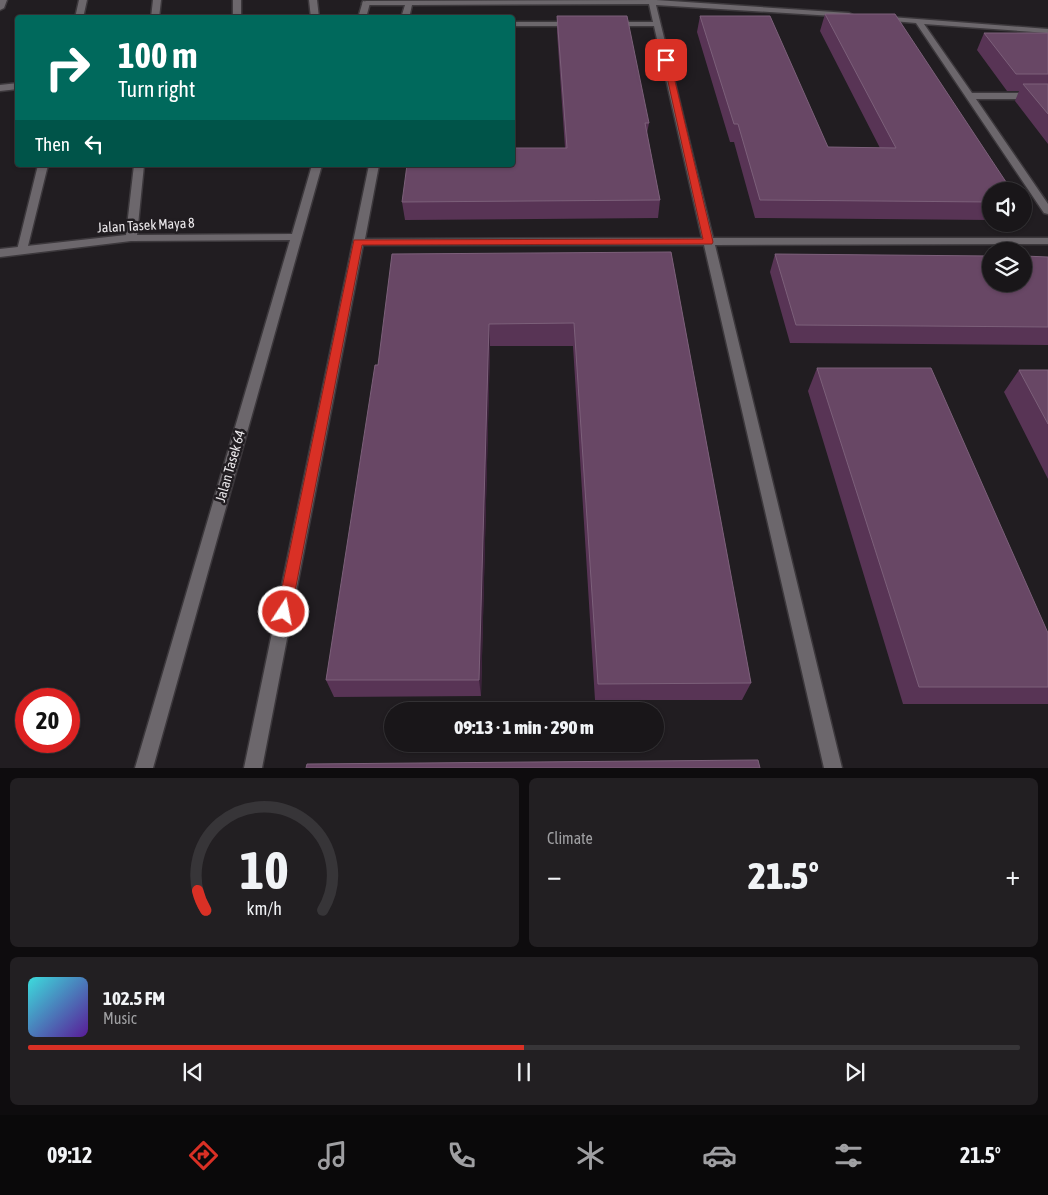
<!DOCTYPE html>
<html lang="en">
<head>
<meta charset="utf-8">
<style>
  body { margin:0; font-family:"Asap Condensed",sans-serif; background:#221f22; color:#f1f3f6; height:100vh; display:flex; flex-direction:column; font-size:19px; white-space:nowrap }
  * { box-sizing:border-box; margin:0 }
  p { font-size:16px; color:#9f9fa2 }
  .icon { flex:none; width:28px; height:28px; fill:none; stroke:currentColor; stroke-width:2; stroke-linecap:round; stroke-linejoin:round }
  .map { position:relative; height:768px; overflow:hidden }
  .side { display:flex; flex-direction:column; gap:10px; padding:10px; background:#0e0c0e; flex:1 }
  .side>* { flex:none }
  .banner { position:absolute; left:15px; top:15px; width:500px; height:152px; border-radius:5px; box-shadow:0 1px 4px #0004,0 0 0 1px #373538; background:#00695c; color:#fff; overflow:hidden }
  .controls { position:absolute; left:982px; top:182px; display:grid; gap:10px }
  .controls a { display:grid; place-items:center; width:50px; height:50px; border-radius:50%; background:#191619; box-shadow:0 1px 4px #0004,0 0 0 1px #373538; font-size:25px }
  .speed { position:absolute; left:15px; top:688px; display:flex; gap:10px; font-size:25px; font-weight:700; text-align:center }
  .speed>* { display:grid; place-content:center; width:65px; height:65px; border-radius:50%; background:#191619; box-shadow:0 1px 4px #0004,0 0 0 1px #373538; line-height:1 }
  .speed .limit { border:8px solid #d22; background:#fff; color:#111 }
  .pin { position:absolute; display:grid; place-items:center; width:42px; height:42px; color:#fff; margin:-21px; border-radius:10px; box-shadow:0 2px 8px #0006 }
  .me { position:absolute; width:55px; margin:-28px; rotate:11deg; stroke-linejoin:round; filter:drop-shadow(0 0 4px #0008) }
  .turn { display:flex; align-items:center; gap:18px; height:105px; padding:0 20px; font-size:22px }
  .turn .icon { width:65px; height:65px; stroke-width:2.5 }
  .turn b { display:block; font-size:35px; line-height:42px }
  .then { display:flex; align-items:center; height:48px; padding:0 20px; background:#0003; gap:10px; font-size:19px }
  .big { font-size:38px; font-weight:800; line-height:1.1 }
  .side .tile { flex:1; display:flex; flex-direction:column; justify-content:center; gap:8px; min-width:0; padding:0 18px; border-radius:8px; background:#221f22 }
  .side .dial { align-items:center; gap:0 }
  .dial svg { height:130px; overflow:visible; fill:none; stroke:#373538; stroke-width:7; stroke-linecap:round; text-anchor:middle }
  .dial text { fill:#f1f3f6; stroke:none }
  .song { display:flex; align-items:center; gap:15px }
  .cover { width:60px; height:60px; border-radius:8px; background:linear-gradient(135deg,hsl(180 70% 55%),hsl(270 70% 35%)) }
  .played { height:5px; border-radius:2px; background:linear-gradient(90deg,#d93025 50%,#373538 50%) }
  .keys { display:flex; justify-content:space-around; direction:ltr }
  .heat { display:flex; justify-content:space-between; align-items:center; font-size:28px; direction:ltr }
  .side .tiles { flex:1; display:grid; gap:10px; grid-template-columns:1fr 1fr }
  .tile:last-child { grid-column:span 2 }
  .trip { position:absolute; left:384px; top:702px; width:280px; height:50px; border-radius:25px; background:#191619; box-shadow:0 1px 4px #0004,0 0 0 1px #373538; font-weight:800; line-height:50px; text-align:center }
  .tabs { display:flex; height:80px; justify-content:space-around; align-items:center; background:#0a090a; color:#9f9fa2 }
  .tabs .icon { width:35px; height:35px }
  .tabs .on { color:#d93025 }
  .tabs b { font-size:22px; color:#f1f3f6 }
  .map>svg:first-child { display:block }
  .lines { fill:none; stroke-linecap:round; stroke-linejoin:round }
  .lane-casing { stroke:#3c383c; stroke-width:3 }
  .street-casing { stroke:#3c383c; stroke-width:3 }
  .lane { fill:#6c676c; fill-rule:evenodd }
  .street { fill:#6c676c; fill-rule:evenodd }
  .wall { fill:#583455 }
  .shaded-wall { fill:#3b223a }
  .building { fill:#684765; stroke:#7c607a }
  .route { fill:#d93025; stroke:#8d1f18 }
  .labels { text-anchor:middle; stroke-width:5; stroke-linejoin:round; paint-order:stroke }
  .street-label { font-size:14px; fill:#ebe8eb; stroke:#211d21 }
</style>
</head>
<body>
<div class="map">
<svg width="1048" height="768" viewBox="0 0 1048 768">
  <rect width="100%" height="100%" fill="#211d21"/>
  <g class="lines">
    <defs>
      <path id="lane" d="M79 0H87L83 18H75Z
        M233 0H241V18H233Z
        M656 0 849 13 853 15 849 17 656 5 713 238H1048V244L715 245 842 768H824L704 245H363L262 768H244L369 165H379L365 239 702 238 654 26H612L608 24 612 22H653L649 4 412 5 409 18H401L405 5H366L362 3 366 1Z
        M878 16 1048 29V33L924 24 972 93H1048V99H976L1048 204V214L1044 213 916 23 881 20 877 18Z
        M512 22H572L576 24 572 26H512Z
        M18 83V89L0 91V85Z
        M38 165H48L27 250 22 253 17 250Z"/>
      <path id="street" d="M0 0H7L4 8 0 10Z
        M153 0H161L159 18H151Z
        M309 0H317L319 18H311Z
        M363 1 370 3 366 18H358Z
        M134 165H144L137 235 292 234 312 165H322L153 768H135L290 240 131 241 0 257V249L126 235Z"/>
    </defs>
    <!-- lane casing -->
    <use href="#lane" class="lane-casing"/>
    <!-- street casing -->
    <use href="#street" class="street-casing"/>
    <!-- lane -->
    <use href="#lane" class="lane"/>
    <!-- street -->
    <use href="#street" class="street"/>
  </g>
  <!-- wall -->
  <path class="wall" d="M825 14 991 191V220L755 218 734 142H730L697 32 700 16 828 147 880 148 820 31Z
    M557 16 649 123 647 133 660 200 658 218 405 220 402 202 565 148 557 32Z
    M984 33H1048V144L1015 101 1019 91H1007L977 50Z
    M671 252 751 683 742 700H595L573 346H490L481 696 334 697 326 680 378 365Z
    M775 254 1048 257V345L790 343 770 272Z
    M817 368 1048 633V704H903L808 391Z
    M1019 370H1048V479L1004 392Z"/>
  <!-- shaded-wall -->
  <path class="shaded-wall" d="M489 324 490 346 481 696 479 680Z"/>
  <!-- building -->
  <path class="building" d="M825 14H895L1012 191H991V202L760 200 738 124H734L700 16H770L828 147 896 148Z
    M431 15H502V18H431Z
    M557 16H627L649 123H645L660 200 402 202 407 165H512V148H567Z
    M984 33H1048V74H1016Z
    M1023 84H1048V114Z
    M671 252 751 683 598 684 574 323 489 324 479 680H326L375 365H378L392 254Z
    M775 254 991 256V284H1024V256L1048 257V327L796 325Z
    M817 368H931L1048 633V687H919Z
    M1019 370H1048V424Z
    M758 760 760 768H306L307 764Z"/>
  <!-- route -->
  <path class="route" d="M663 59 670 60 713 242 712 244 362 245 291 612 289 616 284 618 279 616 277 612 354 240 703 239Z"/>
  <g class="labels">
    <!-- street labels -->
    <g class="street-label">
      <text transform="translate(146 225) rotate(-3)" y="5">Jalan Tasek Maya 8</text>
      <text transform="translate(230 466) rotate(-74)" y="5">Jalan Tasek 64</text>
    </g>
  </g>
</svg>
<div class="controls">
<a><svg class="icon" aria-label="sound" viewBox="0 0 24 24"><path d="M4 9h4l5-4v14l-5-4H4zM17 9q2 3 0 6"/></svg></a>
<a><svg class="icon" aria-label="layers" viewBox="0 0 24 24"><path d="M12 4l9 5-9 5-9-5zM3 14l9 5 9-5"/></svg></a>
</div>
<div class="speed"><div class="limit">20</div></div>
<div class="pin" style="left:666px;top:60px;background:#d93025"><svg class="icon" aria-label="arrive" viewBox="0 0 24 24"><path d="M6 21V4h12l-3 4 3 4H6"/></svg></div>
<svg class="me" style="left:284px;top:612px" viewBox="-20 -20 40 40"><circle r="17" fill="#d93025" stroke="#fff" stroke-width="3"/><path d="M0-11L8 9 0 5-8 9z" fill="#fff"/></svg>
<div class="trip">09:13 · 1 min · 290 m</div>
<div class="banner">
<div class="turn"><svg class="icon" aria-label="right" viewBox="0 0 24 24"><path d="M7 20v-9h11M14 6l5 5-5 5"/></svg><div><b>100 m</b>Turn right</div></div>
<div class="then">Then<svg class="icon" aria-label="left" viewBox="0 0 24 24"><path d="M17 20v-9H6M10 6l-5 5 5 5"/></svg></div>
</div>
</div>
<section class="side">
<div class="tiles">
<div class="tile dial"><svg viewBox="0 0 100 80">
<path d="M14 69A42 42 0 1 1 86 69"/>
<path d="M14 69A42 42 0 0 1 9 57" stroke="#d93025"/>
<text x="50" y="56" font-size="32" font-weight="700">10</text>
<text x="50" y="72" font-size="11">km/h</text>
</svg></div>
<div class="tile"><p>Climate</p>
<div class="heat"><a>−</a><b class="big">21.5°</b><a>+</a></div>
</div>
<div class="tile">
<div class="song"><i class="cover"></i><div><b>102.5 FM</b><p>Music</p></div></div>
<div class="played"></div>
<div class="keys"><svg class="icon" aria-label="previous" viewBox="0 0 24 24"><path d="M18 5L8 12l10 7zM5 5v14"/></svg><svg class="icon" aria-label="pause" viewBox="0 0 24 24"><path d="M8 5v14M16 5v14"/></svg><svg class="icon" aria-label="next" viewBox="0 0 24 24"><path d="M6 5l10 7-10 7zM19 5v14"/></svg></div>
</div>
</div>
</section>
<nav class="tabs">
<b>09:12</b>
<svg class="icon on" aria-label="directions" viewBox="0 0 24 24"><path d="M12 3l9 9-9 9-9-9zM9 14v-3h6M13 9l2 2-2 2"/></svg>
<svg class="icon" aria-label="music" viewBox="0 0 24 24"><path d="M9 18V5l10-2v13"/><circle cx="6" cy="18" r="3"/><circle cx="16" cy="16" r="3"/></svg>
<svg class="icon" aria-label="phone" viewBox="0 0 24 24"><path d="M5 4h4l2 5-3 2q2 4 5 5l2-3 5 2v4C11 20 4 13 5 4z"/></svg>
<svg class="icon" aria-label="climate" viewBox="0 0 24 24"><path d="M12 3v18M4 7l16 10M4 17L20 7"/></svg>
<svg class="icon" aria-label="car" viewBox="0 0 24 24"><path d="M5 17H2v-5l4-1 3-4h7l3 4 3 1v5h-3M9 17h6M6 11h13"/><circle cx="7" cy="17" r="2"/><circle cx="17" cy="17" r="2"/></svg>
<svg class="icon" aria-label="filters" viewBox="0 0 24 24"><path d="M4 7h16M4 17h16"/><circle cx="9" cy="7" r="2"/><circle cx="15" cy="17" r="2"/></svg>
<b>21.5°</b>
</nav>
</body>
</html>
